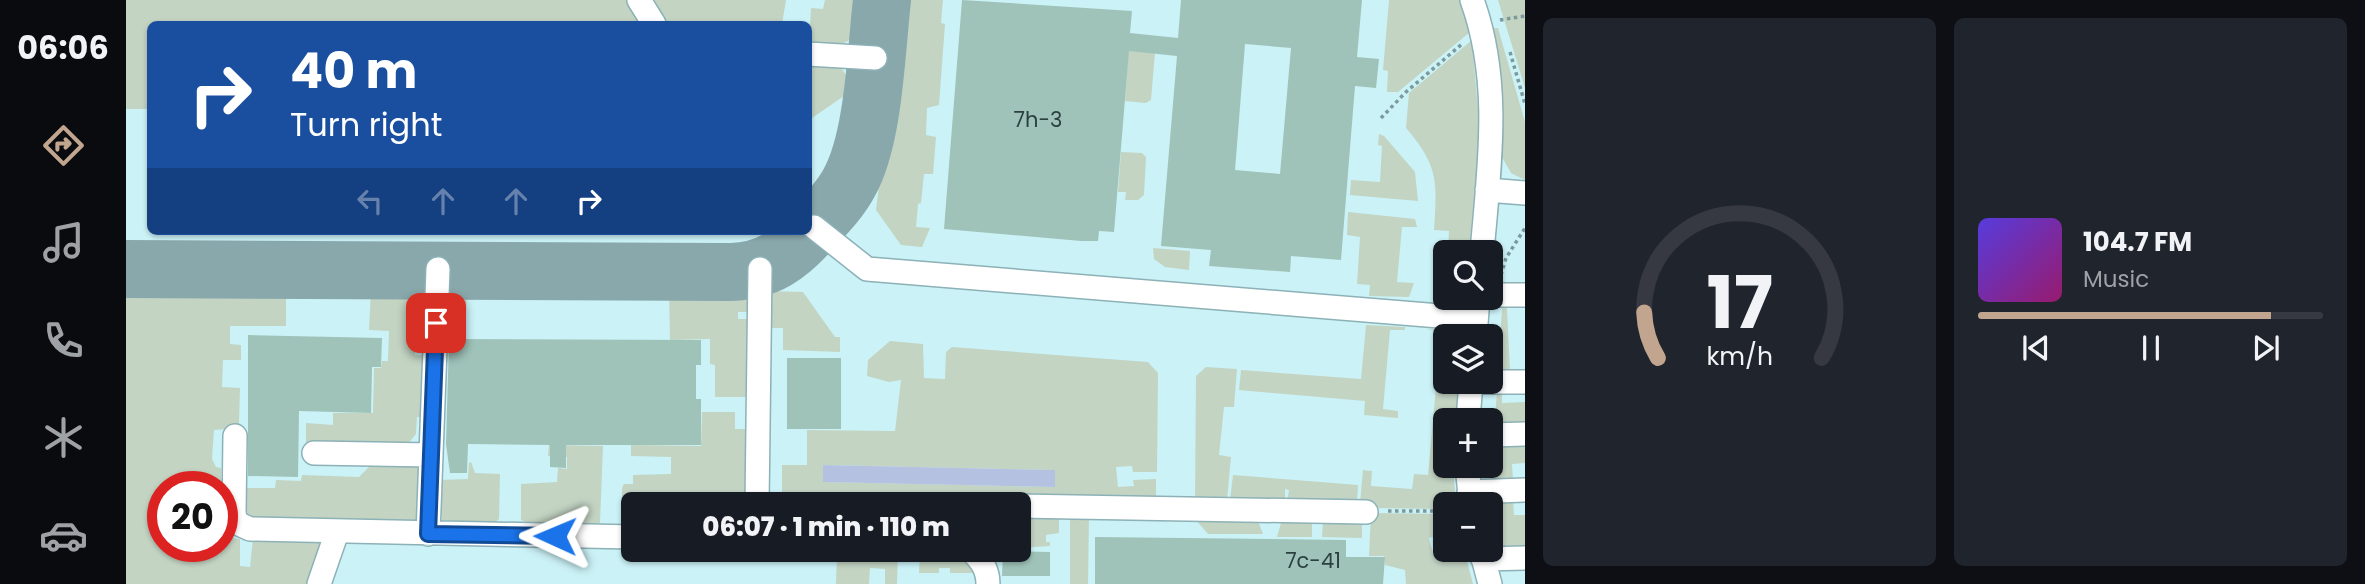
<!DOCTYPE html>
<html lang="en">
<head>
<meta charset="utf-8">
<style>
  body { margin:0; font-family:Poppins,sans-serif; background:#20242c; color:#f1f3f6; height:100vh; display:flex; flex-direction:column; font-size:26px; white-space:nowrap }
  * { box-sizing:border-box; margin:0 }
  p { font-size:23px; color:#9ea1a6 }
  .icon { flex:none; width:38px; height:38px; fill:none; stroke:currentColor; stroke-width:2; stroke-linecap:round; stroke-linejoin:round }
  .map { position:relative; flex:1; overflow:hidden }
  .details { display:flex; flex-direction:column; gap:18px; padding:18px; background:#0d0f14; width:840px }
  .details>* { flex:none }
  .banner { position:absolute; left:21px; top:21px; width:665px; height:214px; border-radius:10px; box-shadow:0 2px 5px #0004; background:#1a4fa0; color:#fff; overflow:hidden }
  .tools { position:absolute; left:1307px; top:240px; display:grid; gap:14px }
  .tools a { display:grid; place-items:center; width:70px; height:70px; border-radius:10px; background:#171b24; box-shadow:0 2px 5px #0004; font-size:35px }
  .speed { position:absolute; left:21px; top:471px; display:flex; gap:14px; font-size:35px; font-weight:700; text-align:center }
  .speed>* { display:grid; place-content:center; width:91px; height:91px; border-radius:50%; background:#171b24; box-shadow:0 2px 5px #0004; line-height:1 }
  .speed .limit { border:10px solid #d22; background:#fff; color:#111 }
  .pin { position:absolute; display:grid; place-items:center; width:60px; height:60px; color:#fff; margin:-30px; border-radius:14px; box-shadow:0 4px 10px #0006 }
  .me { position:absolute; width:77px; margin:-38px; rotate:271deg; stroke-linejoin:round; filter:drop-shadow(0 0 5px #0008) }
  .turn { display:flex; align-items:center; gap:24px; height:147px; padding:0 28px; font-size:32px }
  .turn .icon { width:91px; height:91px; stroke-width:2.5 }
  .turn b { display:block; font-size:49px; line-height:60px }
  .lanes { display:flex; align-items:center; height:66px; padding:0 28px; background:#0003; justify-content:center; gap:35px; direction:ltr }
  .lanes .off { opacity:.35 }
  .details .widget { flex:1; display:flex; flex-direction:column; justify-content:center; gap:10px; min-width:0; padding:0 24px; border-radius:10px; background:#20242c }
  .details .dial { align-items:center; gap:0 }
  .dial svg { height:182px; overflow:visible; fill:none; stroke:#363941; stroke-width:7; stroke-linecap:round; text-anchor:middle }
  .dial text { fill:#f1f3f6; stroke:none }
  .song { display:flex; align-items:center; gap:21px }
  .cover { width:84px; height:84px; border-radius:10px; background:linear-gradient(135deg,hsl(250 70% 55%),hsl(320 70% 35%)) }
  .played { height:7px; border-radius:4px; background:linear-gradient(90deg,#c1a58e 85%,#363941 85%) }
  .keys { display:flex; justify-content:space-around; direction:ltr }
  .details .tiles { flex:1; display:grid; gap:18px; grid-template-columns:repeat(2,1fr) }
  .trip { position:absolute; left:495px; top:492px; width:410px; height:70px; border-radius:10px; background:#171b24; box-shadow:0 2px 5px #0004; font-weight:800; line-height:70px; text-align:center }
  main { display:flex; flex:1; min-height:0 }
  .dock { display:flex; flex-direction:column; width:126px; justify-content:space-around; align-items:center; background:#090b0e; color:#9ea1a6 }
  .dock .icon { width:49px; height:49px }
  .dock .on { color:#c1a58e }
  .dock b { font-size:32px; color:#f1f3f6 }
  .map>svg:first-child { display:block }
  .green { fill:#c3d4c3; fill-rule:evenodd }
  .water { fill:#b5c1e1 }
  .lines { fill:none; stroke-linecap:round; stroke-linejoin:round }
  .taxiway { stroke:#89a8ac; stroke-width:58 }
  .building { fill:#9fc3b9; fill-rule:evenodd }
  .minor-casing { stroke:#8cb1b6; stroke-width:26 }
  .path { stroke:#7c999c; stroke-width:3.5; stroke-dasharray:3.5 3.5; stroke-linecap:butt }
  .minor { stroke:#fff; stroke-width:23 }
  .route-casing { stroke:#114b97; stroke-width:18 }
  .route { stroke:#1a73e8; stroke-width:12 }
  .labels { text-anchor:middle; stroke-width:7; stroke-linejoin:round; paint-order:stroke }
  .number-label { font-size:21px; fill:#2c403f }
</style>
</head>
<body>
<main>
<nav class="dock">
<b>06:06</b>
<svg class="icon on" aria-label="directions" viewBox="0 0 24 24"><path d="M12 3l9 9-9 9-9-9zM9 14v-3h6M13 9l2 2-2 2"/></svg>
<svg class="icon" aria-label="music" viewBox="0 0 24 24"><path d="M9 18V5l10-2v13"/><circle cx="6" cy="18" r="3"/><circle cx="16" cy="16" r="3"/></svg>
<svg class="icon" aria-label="phone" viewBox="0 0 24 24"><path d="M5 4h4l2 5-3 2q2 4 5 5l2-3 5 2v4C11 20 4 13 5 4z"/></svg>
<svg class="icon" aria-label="climate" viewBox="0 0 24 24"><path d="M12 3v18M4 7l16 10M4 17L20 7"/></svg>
<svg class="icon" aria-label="car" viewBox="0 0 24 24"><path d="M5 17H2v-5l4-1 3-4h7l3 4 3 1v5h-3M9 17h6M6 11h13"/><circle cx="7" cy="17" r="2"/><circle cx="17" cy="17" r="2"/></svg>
</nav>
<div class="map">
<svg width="1399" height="584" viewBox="0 0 1399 584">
  <rect width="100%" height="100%" fill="#cbf2f7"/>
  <!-- green -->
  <path class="green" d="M0 0H503L515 24H24V109H0Z
    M525 0H660L656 24H541Z
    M699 0H738C733 43 724 47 683 46L685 8 697 9Z
    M780 0H817L815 23 819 24 813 105 801 108 800 135 810 137 807 174H798L795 203 792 204 790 227 804 228 796 247 775 245 750 210 775 5Z
    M1263 0H1334L1344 32 1272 92H1261L1262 71 1257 70Z
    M1372 0H1399V88Z
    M1369 28H1372L1399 122V180L1385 173 1376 157V99L1366 29Z
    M1346 40 1354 133 1343 252H1322L1323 231 1308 230C1311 182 1313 166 1280 128L1283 93Z
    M1030 41 1025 100 1020 103 999 101 1003 43Z
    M682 61 714 66 725 83 718 96 683 120Z
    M1253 134 1258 136 1289 172 1292 201 1224 195 1225 180 1254 182 1256 146 1252 145Z
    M995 152 1016 153 1020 157 1018 195 1012 200H999L1000 192H992Z
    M1222 212 1289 219 1291 227H1276L1271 282 1288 283 1283 297 1243 296 1244 285 1231 284 1234 237 1221 235Z
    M1027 248 1064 251 1063 270 1039 267 1028 259Z
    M0 289 160 290V326H104V344L115 345V360H97L96 387 114 388 113 424 102 425 101 429 88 430 86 459 90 467 95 468V486H37V546H96V537L114 539V566L124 567 127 538 193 541 194 548 181 584H0Z
    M245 290H303L302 334H290L289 355 300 356 298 417H291L290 434 281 445 180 446V423L207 425V413H247L248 368H255L256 361H262L263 331 243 330Z
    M319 290 341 291 339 337 318 336Z
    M624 291V312H612V319H624L625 397H589V365L584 364V339L544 340 543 292Z
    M641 291 677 292 709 337H714V352L657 350V328H642Z
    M1378 306H1397L1381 308 1384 371 1399 372 1372 371 1376 309Z
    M1240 325 1279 327V330H1264L1257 409 1272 411V418L1238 415 1239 401 1113 390 1115 370 1235 379Z
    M1300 329 1324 331 1332 336H1320V382H1333L1330 420H1320V466H1327L1330 504H1320L1319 509 1245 508 1234 503 1237 470 1246 471 1245 486 1286 489 1288 474 1302 475 1315 333Z
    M764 341 797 344 798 378 819 379 820 352 826 347 1022 362 1032 373 1031 472H1007L1006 466 990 467 992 487 1008 486 1007 480 1030 479V499L879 498 867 504H656V465H681V430L769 431 775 380 763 382 741 376 742 360ZM697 465 928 470 929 487 698 482Z
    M1080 367 1111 369 1108 407H1098L1093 455 1105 457 1101 500H1069L1070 376Z
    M1376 392V403L1399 402V428H1368L1371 393Z
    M576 412H609V429H625L623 504H508L507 525H500L496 521V488L498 484H507V475L545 474V457L505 456V445L575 446Z
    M1399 439V463L1386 464 1387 480 1366 481 1364 478 1368 440Z
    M423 445 477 446 474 523H403L395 520V484L431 482 432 468 441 469V457L422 456Z
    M250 460 293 466 295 515 291 520 127 518 120 513 121 488H149L150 480 175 481 176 475 233 477Z
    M345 462 349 473 374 474 373 519 368 523 316 520 313 480 342 479 343 463Z
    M1107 475 1232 485 1231 503 1161 502 1163 490 1159 489V502L1104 501Z
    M1387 500 1388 515H1399V549L1377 550 1368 542 1365 504 1360 503Z
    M1245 513 1319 514V540L1317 534 1303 538 1308 557 1320 554V550H1338L1347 584H1280L1279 570 1259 565 1258 556H1243Z
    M893 516 933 518V533L920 535V542H924V546L893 548Z
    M963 516 962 584H944V519Z
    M1069 519 1132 521 1137 534H1082Z
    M1186 521V537H1151L1155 523Z
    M1197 521 1236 522V538L1196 537Z
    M698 550 772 551 771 584H759V569L744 568 743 584H710L711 555H696Z
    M794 551C815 551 840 550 848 573H824V568H813V573H793Z"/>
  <!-- water -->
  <path class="water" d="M697 465 929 470V487L697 482Z"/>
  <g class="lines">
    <!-- taxiway -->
    <path class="taxiway" d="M0 269 605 272C642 271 663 255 686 229 700 214 714 200 723 183 748 139 750 52 756 0"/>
  </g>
  <!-- building -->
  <path class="building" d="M836 0 1006 11 1004 33 1052 38 1055 0H1236L1231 57 1253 59 1250 88 1229 86 1215 260 1165 256 1164 272 1083 266 1085 250 1035 246 1051 56 1003 51 988 232 973 231 972 241H955L818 229ZM1119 44 1165 48 1154 174 1109 170Z
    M122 335 256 338 255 367H246L245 413 173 411 172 477 122 476Z
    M323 339 575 340V365H570V399H575V445H440V468L424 467V445L342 444 341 473H324L320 444Z
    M661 358H715V429H661Z
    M969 537 1220 540V557H1259L1257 584H969Z
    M877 551 924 552V576H876Z"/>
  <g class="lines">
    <defs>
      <path id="minor" d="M513 0 528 24
        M1346 0C1376 82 1363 168 1356 252
        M682 54 749 58
        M1361 190 1399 193
        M688 227 741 269 1350 319
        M1365 295H1399
        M1349 336 1352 298
        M1347 382H1399
        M1342 420 1345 382
        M1365 435 1399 434
        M109 436 108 514 111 523 124 529 508 537
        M188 453 305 455
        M1341 466 1345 504
        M1343 492 1399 490
        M631 504 634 269
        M892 506 1240 512
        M302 534 312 269
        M845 550C855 560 862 569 862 584
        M1355 550 1364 584
        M1357 559 1399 558
        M193 584 211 532"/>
    </defs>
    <!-- minor casing -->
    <use href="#minor" class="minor-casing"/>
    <!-- path -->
    <path class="path" d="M1374 20 1399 16
      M1384 52 1399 104
      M1255 118 1280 92 1336 44
      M1375 275 1380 258 1399 228
      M1368 362 1369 346
      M1262 511H1320"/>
    <!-- minor -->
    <use href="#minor" class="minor"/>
  </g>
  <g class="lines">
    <defs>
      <path id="route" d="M310 323 302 534 429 536"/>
    </defs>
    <!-- route casing -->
    <use href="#route" class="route-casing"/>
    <!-- route -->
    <use href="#route" class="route"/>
  </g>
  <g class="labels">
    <!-- number labels -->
    <g class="number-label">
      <text x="912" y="127">7h-3</text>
      <text x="1187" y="568">7c-41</text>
    </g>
  </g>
</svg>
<div class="tools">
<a><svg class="icon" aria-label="search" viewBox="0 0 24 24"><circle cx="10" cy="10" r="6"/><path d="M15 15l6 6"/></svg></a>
<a><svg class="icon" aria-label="layers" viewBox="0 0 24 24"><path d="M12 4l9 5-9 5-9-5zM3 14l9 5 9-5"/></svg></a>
<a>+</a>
<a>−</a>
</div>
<div class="speed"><div class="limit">20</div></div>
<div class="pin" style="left:310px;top:323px;background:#d93025"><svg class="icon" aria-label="arrive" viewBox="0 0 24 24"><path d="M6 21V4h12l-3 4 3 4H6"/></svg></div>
<svg class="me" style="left:429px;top:536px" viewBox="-20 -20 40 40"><path d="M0-17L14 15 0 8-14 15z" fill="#1a73e8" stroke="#fff" stroke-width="4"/></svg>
<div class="trip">06:07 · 1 min · 110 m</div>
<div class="banner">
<div class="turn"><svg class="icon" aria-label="right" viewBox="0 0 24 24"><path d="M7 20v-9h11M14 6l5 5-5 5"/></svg><div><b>40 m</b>Turn right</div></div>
<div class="lanes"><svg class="icon off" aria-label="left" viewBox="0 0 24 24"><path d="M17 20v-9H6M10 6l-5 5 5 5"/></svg><svg class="icon off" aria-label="ahead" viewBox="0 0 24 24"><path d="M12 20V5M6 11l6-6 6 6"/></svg><svg class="icon off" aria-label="ahead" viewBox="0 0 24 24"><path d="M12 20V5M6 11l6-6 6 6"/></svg><svg class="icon" aria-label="right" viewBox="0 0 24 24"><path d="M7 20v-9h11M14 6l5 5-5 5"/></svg></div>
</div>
</div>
<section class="details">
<div class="tiles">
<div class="widget dial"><svg viewBox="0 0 100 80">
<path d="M14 69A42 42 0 1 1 86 69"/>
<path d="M14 69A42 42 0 0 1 8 49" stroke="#c1a58e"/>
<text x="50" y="56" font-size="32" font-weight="700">17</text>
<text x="50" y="72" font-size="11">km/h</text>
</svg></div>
<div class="widget">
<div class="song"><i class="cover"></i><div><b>104.7 FM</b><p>Music</p></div></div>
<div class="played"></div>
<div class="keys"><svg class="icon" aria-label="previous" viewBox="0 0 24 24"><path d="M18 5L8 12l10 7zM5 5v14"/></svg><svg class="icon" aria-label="pause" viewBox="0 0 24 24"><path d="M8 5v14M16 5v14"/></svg><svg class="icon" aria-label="next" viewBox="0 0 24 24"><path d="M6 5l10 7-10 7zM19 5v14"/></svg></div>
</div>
</div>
</section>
</main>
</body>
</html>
